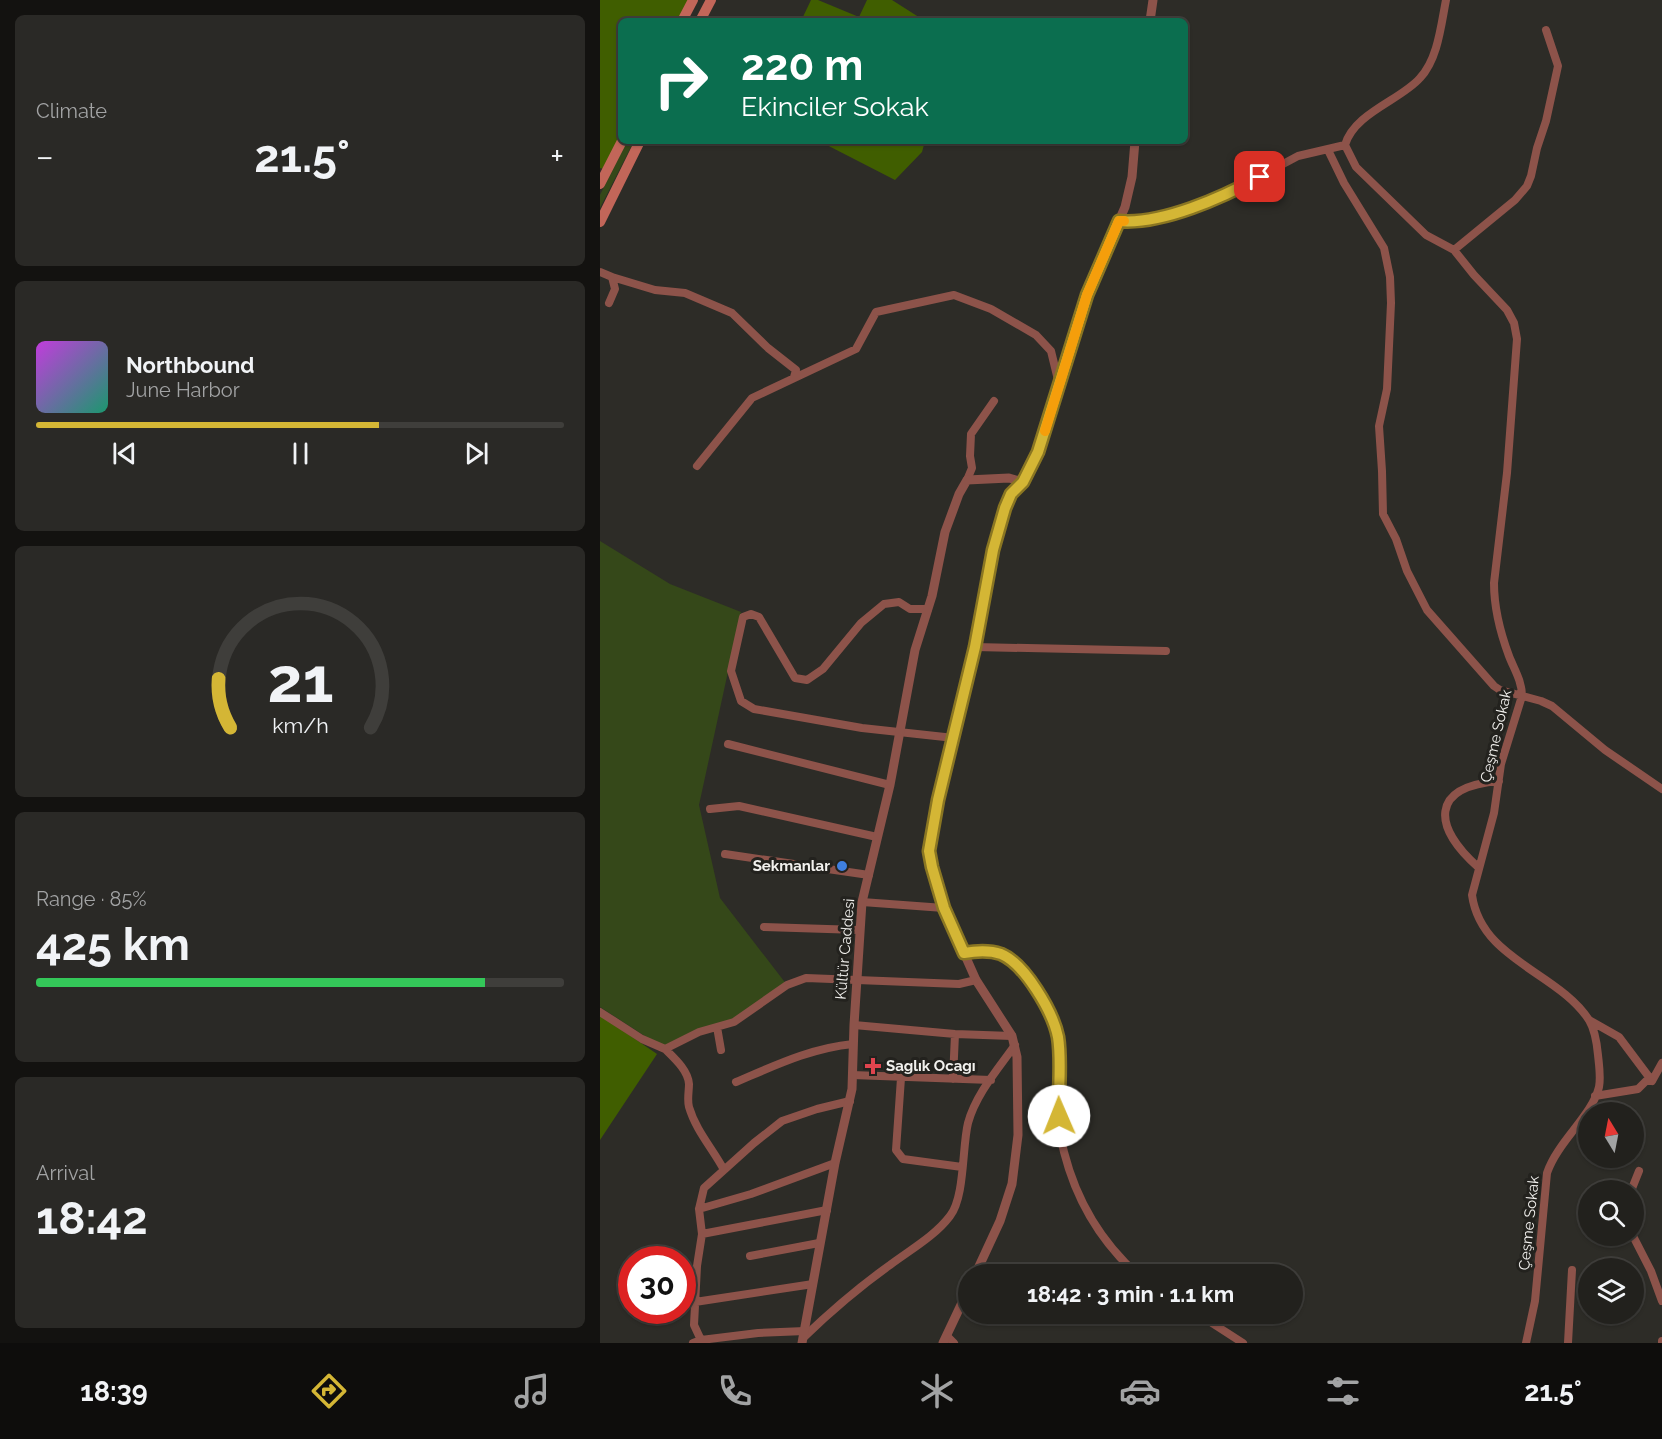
<!DOCTYPE html>
<html lang="en">
<head>
<meta charset="utf-8">
<style>
  body { margin:0; font-family:Raleway,sans-serif; background:#2a2926; color:#f1f3f6; height:100vh; display:flex; flex-direction:column; font-size:22px; white-space:nowrap }
  * { box-sizing:border-box; margin:0 }
  p { font-size:20px; color:#a2a3a4 }
  .icon { flex:none; width:33px; height:33px; fill:none; stroke:currentColor; stroke-width:2; stroke-linecap:round; stroke-linejoin:round }
  .map { position:relative; flex:1; overflow:hidden }
  .sheet { display:flex; flex-direction:column; gap:15px; padding:15px; background:#131210; width:600px }
  .sheet>* { flex:none }
  .banner { position:absolute; left:18px; top:18px; width:570px; height:126px; border-radius:9px; box-shadow:0 2px 4px #0004,0 0 0 2px #3f3e3b; background:#0b6e4f; color:#fff; overflow:hidden }
  .needle { width:39px; rotate:350deg }
  .tools { position:absolute; left:978px; top:1102px; display:grid; gap:12px }
  .tools a { display:grid; place-items:center; width:66px; height:66px; border-radius:50%; background:#22211d; box-shadow:0 2px 4px #0004,0 0 0 2px #3f3e3b; font-size:30px }
  .speed { position:absolute; left:18px; top:1246px; display:flex; gap:12px; font-size:30px; font-weight:700; text-align:center }
  .speed>* { display:grid; place-content:center; width:78px; height:78px; border-radius:50%; background:#22211d; box-shadow:0 2px 4px #0004,0 0 0 2px #3f3e3b; line-height:1 }
  .speed .limit { border:9px solid #d22; background:#fff; color:#111 }
  .pin { position:absolute; display:grid; place-items:center; width:51px; height:51px; color:#fff; margin:-26px; border-radius:12px; box-shadow:0 3px 9px #0006 }
  .me { position:absolute; width:66px; margin:-33px; rotate:359deg; stroke-linejoin:round; filter:drop-shadow(0 0 4px #0008) }
  .turn { display:flex; align-items:center; gap:21px; height:126px; padding:0 24px; font-size:27px }
  .turn .icon { width:78px; height:78px; stroke-width:2.5 }
  .turn b { display:block; font-size:42px; line-height:51px }
  .big { font-size:45px; font-weight:700; line-height:1.1 }
  .sheet .widget { flex:1; display:flex; flex-direction:column; justify-content:center; gap:9px; min-width:0; padding:0 21px; border-radius:9px; background:#2a2926 }
  .sheet .dial { align-items:center; gap:0 }
  .dial svg { height:156px; overflow:visible; fill:none; stroke:#3f3e3b; stroke-width:7; stroke-linecap:round; text-anchor:middle }
  .dial text { fill:#f1f3f6; stroke:none }
  .song { display:flex; align-items:center; gap:18px }
  .cover { width:72px; height:72px; border-radius:9px; background:linear-gradient(135deg,hsl(290 70% 55%),hsl(160 70% 35%)) }
  .played { height:6px; border-radius:3px; background:linear-gradient(90deg,#d4b635 65%,#3f3e3b 65%) }
  .keys { display:flex; justify-content:space-around; direction:ltr }
  .heat { display:flex; justify-content:space-between; align-items:center; font-size:33px; direction:ltr }
  .charge { height:9px; border-radius:4px; background:linear-gradient(90deg,#34c759 85%,#3f3e3b 0) }
  .trip { position:absolute; left:358px; top:1264px; width:345px; height:60px; border-radius:30px; background:#22211d; box-shadow:0 2px 4px #0004,0 0 0 2px #3f3e3b; font-weight:700; line-height:60px; text-align:center }
  .menu { display:flex; height:96px; justify-content:space-around; align-items:center; background:#0e0d0c; color:#a2a3a4 }
  .menu .icon { width:42px; height:42px }
  .menu .selected { color:#d4b635 }
  .menu b { font-size:27px; color:#f1f3f6 }
  main { display:flex; flex:1; min-height:0 }
  .map>svg:first-child { display:block }
  .green { fill:#354819 }
  .forest { fill:#405e00 }
  .lines { fill:none; stroke-linecap:round; stroke-linejoin:round }
  .minor { stroke:#8d534a; stroke-width:8 }
  .tertiary { stroke:#8d534a; stroke-width:9 }
  .secondary { stroke:#c26659; stroke-width:10 }
  .route-casing { stroke:#8a7622; stroke-width:15 }
  .route { stroke:#d4b635; stroke-width:10 }
  .slow { stroke:#f59e0b; stroke-width:10 }
  .shop-dot { fill:#3f7fe0; stroke:#23221e; stroke-width:2 }
  .health-dot { fill:#e0444e; stroke:#23221e; stroke-width:2 }
  .labels { text-anchor:middle; stroke-width:6; stroke-linejoin:round; paint-order:stroke }
  .street-label { font-size:15px; fill:#f2f1ee; stroke:#23221e }
  .poi-label { font-size:15px; font-weight:bold; fill:#f2f1ee; stroke:#23221e; text-anchor:end }
</style>
</head>
<body>
<main>
<section class="sheet">
<div class="widget"><p>Climate</p>
<div class="heat"><a>−</a><b class="big">21.5°</b><a>+</a></div>
</div>
<div class="widget">
<div class="song"><i class="cover"></i><div><b>Northbound</b><p>June Harbor</p></div></div>
<div class="played"></div>
<div class="keys"><svg class="icon" aria-label="previous" viewBox="0 0 24 24"><path d="M18 5L8 12l10 7zM5 5v14"/></svg><svg class="icon" aria-label="pause" viewBox="0 0 24 24"><path d="M8 5v14M16 5v14"/></svg><svg class="icon" aria-label="next" viewBox="0 0 24 24"><path d="M6 5l10 7-10 7zM19 5v14"/></svg></div>
</div>
<div class="widget dial"><svg viewBox="0 0 100 80">
<path d="M14 69A42 42 0 1 1 86 69"/>
<path d="M14 69A42 42 0 0 1 8 44" stroke="#d4b635"/>
<text x="50" y="56" font-size="32" font-weight="700">21</text>
<text x="50" y="72" font-size="11">km/h</text>
</svg></div>
<div class="widget"><p>Range · 85%</p><b class="big">425 km</b><div class="charge"></div></div>
<div class="widget"><p>Arrival</p><b class="big">18:42</b></div>
</section>
<div class="map">
<svg width="1062" height="1343" viewBox="0 0 1062 1343">
  <rect width="100%" height="100%" fill="#2d2c27"/>
  <!-- green -->
  <path class="green" d="M27 141H34L0 208V195Z
    M0 541 70 584 141 612 99 805 120 898 187 985 134 1022 65 1049 0 1007Z"/>
  <!-- forest -->
  <path class="forest" d="M0 0H93L82 21H21V141L7 170 0 168Z
    M211 0H218L259 17 267 0H292L325 21H201Z
    M219 141H325L322 152 295 180Z
    M0 1015 57 1054 0 1140Z"/>
  <g class="lines">
    <!-- minor -->
    <path class="minor" d="M846 0C841 25 838 59 820 78 801 100 754 113 745 145L756 167 826 235 854 250 874 275 907 310 914 323 917 339 907 473 894 583C894 608 900 632 909 656 914 669 922 681 922 696L901 764 894 813 872 895C881 960 958 972 989 1020 995 1030 997 1044 998 1055 999 1065 1001 1077 999 1087 992 1116 958 1141 947 1173L935 1301 926 1343
      M728 150 744 183 784 248 790 277 791 303 787 389 779 426 782 471 783 514 796 539 807 571 827 610 894 686 900 690 941 701 952 706 1005 750 1062 789
      M519 221 546 220 583 210 644 185 698 156 745 145
      M854 250 915 200 927 186 931 176 937 148 946 121 958 66 946 30
      M0 272 12 277 15 289 9 303
      M12 277 55 290 85 293 132 313 168 348 196 370 194 377
      M97 466 152 398 256 349 276 312 354 295 391 309 436 335 451 351 459 384
      M367 480 372 468 370 456 371 434 394 401
      M328 609H310L299 602 284 604 261 623 223 669 207 680 195 678 159 617 151 614 143 617 131 671 141 701 154 709 262 728 354 738
      M375 647 566 651
      M128 744 290 785
      M110 809 139 806 277 837
      M125 854 269 875
      M878 867C833 827 829 787 899 781
      M262 902 344 908
      M164 927 259 930
      M364 953C394 949 404 953 424 974 480 1032 447 1086 464 1152 476 1199 501 1242 538 1275
      M0 1012 42 1039 65 1049 99 1032 134 1022 187 985 206 978 359 984 376 980
      M989 1020 1019 1037 1052 1081H1046L1038 1089 995 1096
      M254 1025 355 1034 412 1036
      M117 1027 121 1050
      M65 1049C74 1058 88 1070 89 1084 89 1091 87 1100 89 1107 96 1131 113 1149 124 1170
      M252 1075 391 1080
      M301 1078 296 1150 303 1159 362 1167
      M353 1079 355 1034
      M1052 1081 1062 1063
      M136 1082C174 1066 211 1048 253 1044
      M1031 1191 1039 1171
      M99 1209 151 1194 235 1163
      M102 1234 227 1210
      M1033 1236 1051 1271 1062 1301
      M150 1256 219 1243
      M95 1302 213 1284
      M598 1314 643 1343
      M347 1336 354 1343
      M203 1338C230 1312 259 1287 290 1265 310 1250 335 1236 350 1216 365 1197 362 1147 368 1123 376 1094 398 1069 415 1045
      M101 1340 94 1325 97 1266 102 1234 99 1209 104 1188 154 1143 182 1121 217 1109 250 1101
      M93 1343 101 1340 158 1333 205 1331
      M968 1343 972 1270
      M1062 1343V1341"/>
    <!-- tertiary -->
    <path class="tertiary" d="M550 21 553 0
      M375 1275 400 1221 412 1184 418 1135 417 1057 412 1036 376 980 344 908 336 885 329 851 338 800 375 647 397 536 411 494 423 482 438 452 487 295 525 207 532 177 535 141
      M202 1343 235 1163 252 1089 254 1025 262 902 290 785 315 650 332 596 345 532 359 494 367 480 409 478 423 482
      M343 1343 369 1288"/>
    <!-- secondary -->
    <path class="secondary" d="M82 21 93 0
      M100 21 111 0
      M0 184 22 141
      M0 222 40 141"/>
  </g>
  <g class="lines">
    <defs>
      <path id="route" d="M459 1116C458 1090 462 1062 458 1037 453 1012 425 964 401 954 389 950 376 951 364 953L344 908 332 867 329 851 338 800 375 647 393 550 405 508 411 494 423 482 438 452 487 295 519 221C562 225 623 197 660 177"/>
    </defs>
    <!-- route casing -->
    <use href="#route" class="route-casing"/>
    <!-- route -->
    <use href="#route" class="route"/>
    <!-- slow -->
    <path class="slow" d="M445 431 487 295 519 221H524"/>
  </g>
  <!-- markers -->
  <circle class="shop-dot" cx="242" cy="866" r="6"/>
  <path class="health-dot" d="M270 1057h6v6h6v6h-6v6h-6v-6h-6v-6h6z"/>
  <g class="labels">
    <!-- street labels -->
    <g class="street-label">
      <text transform="translate(896 736) rotate(-77)" y="5">Çeşme Sokak</text>
      <text transform="translate(245 949) rotate(-85)" y="5">Kültür Caddesi</text>
      <text transform="translate(929 1223) rotate(-84)" y="5">Çeşme Sokak</text>
    </g>
    <!-- poi labels -->
    <g class="poi-label">
      <text x="230" y="871">Sekmanlar</text>
      <text x="286" y="1071" text-anchor="start">Saglık Ocagı</text>
    </g>
  </g>
</svg>
<div class="tools">
<a><svg class="needle" viewBox="-14 -14 28 28"><path d="M0-13l5 13h-10z" fill="#e53935"/><path d="M0 13l5-13h-10z" fill="#a2a3a4"/></svg></a>
<a><svg class="icon" aria-label="search" viewBox="0 0 24 24"><circle cx="10" cy="10" r="6"/><path d="M15 15l6 6"/></svg></a>
<a><svg class="icon" aria-label="layers" viewBox="0 0 24 24"><path d="M12 4l9 5-9 5-9-5zM3 14l9 5 9-5"/></svg></a>
</div>
<div class="speed"><div class="limit">30</div></div>
<div class="pin" style="left:660px;top:177px;background:#d93025"><svg class="icon" aria-label="arrive" viewBox="0 0 24 24"><path d="M6 21V4h12l-3 4 3 4H6"/></svg></div>
<svg class="me" style="left:459px;top:1116px" viewBox="-20 -20 40 40"><circle r="19" fill="#fff"/><path d="M0-13L10 11 0 6-10 11z" fill="#d4b635"/></svg>
<div class="trip">18:42 · 3 min · 1.1 km</div>
<div class="banner">
<div class="turn"><svg class="icon" aria-label="right" viewBox="0 0 24 24"><path d="M7 20v-9h11M14 6l5 5-5 5"/></svg><div><b>220 m</b>Ekinciler Sokak</div></div>
</div>
</div>
</main>
<nav class="menu">
<b>18:39</b>
<svg class="icon selected" aria-label="directions" viewBox="0 0 24 24"><path d="M12 3l9 9-9 9-9-9zM9 14v-3h6M13 9l2 2-2 2"/></svg>
<svg class="icon" aria-label="music" viewBox="0 0 24 24"><path d="M9 18V5l10-2v13"/><circle cx="6" cy="18" r="3"/><circle cx="16" cy="16" r="3"/></svg>
<svg class="icon" aria-label="phone" viewBox="0 0 24 24"><path d="M5 4h4l2 5-3 2q2 4 5 5l2-3 5 2v4C11 20 4 13 5 4z"/></svg>
<svg class="icon" aria-label="climate" viewBox="0 0 24 24"><path d="M12 3v18M4 7l16 10M4 17L20 7"/></svg>
<svg class="icon" aria-label="car" viewBox="0 0 24 24"><path d="M5 17H2v-5l4-1 3-4h7l3 4 3 1v5h-3M9 17h6M6 11h13"/><circle cx="7" cy="17" r="2"/><circle cx="17" cy="17" r="2"/></svg>
<svg class="icon" aria-label="filters" viewBox="0 0 24 24"><path d="M4 7h16M4 17h16"/><circle cx="9" cy="7" r="2"/><circle cx="15" cy="17" r="2"/></svg>
<b>21.5°</b>
</nav>
</body>
</html>
